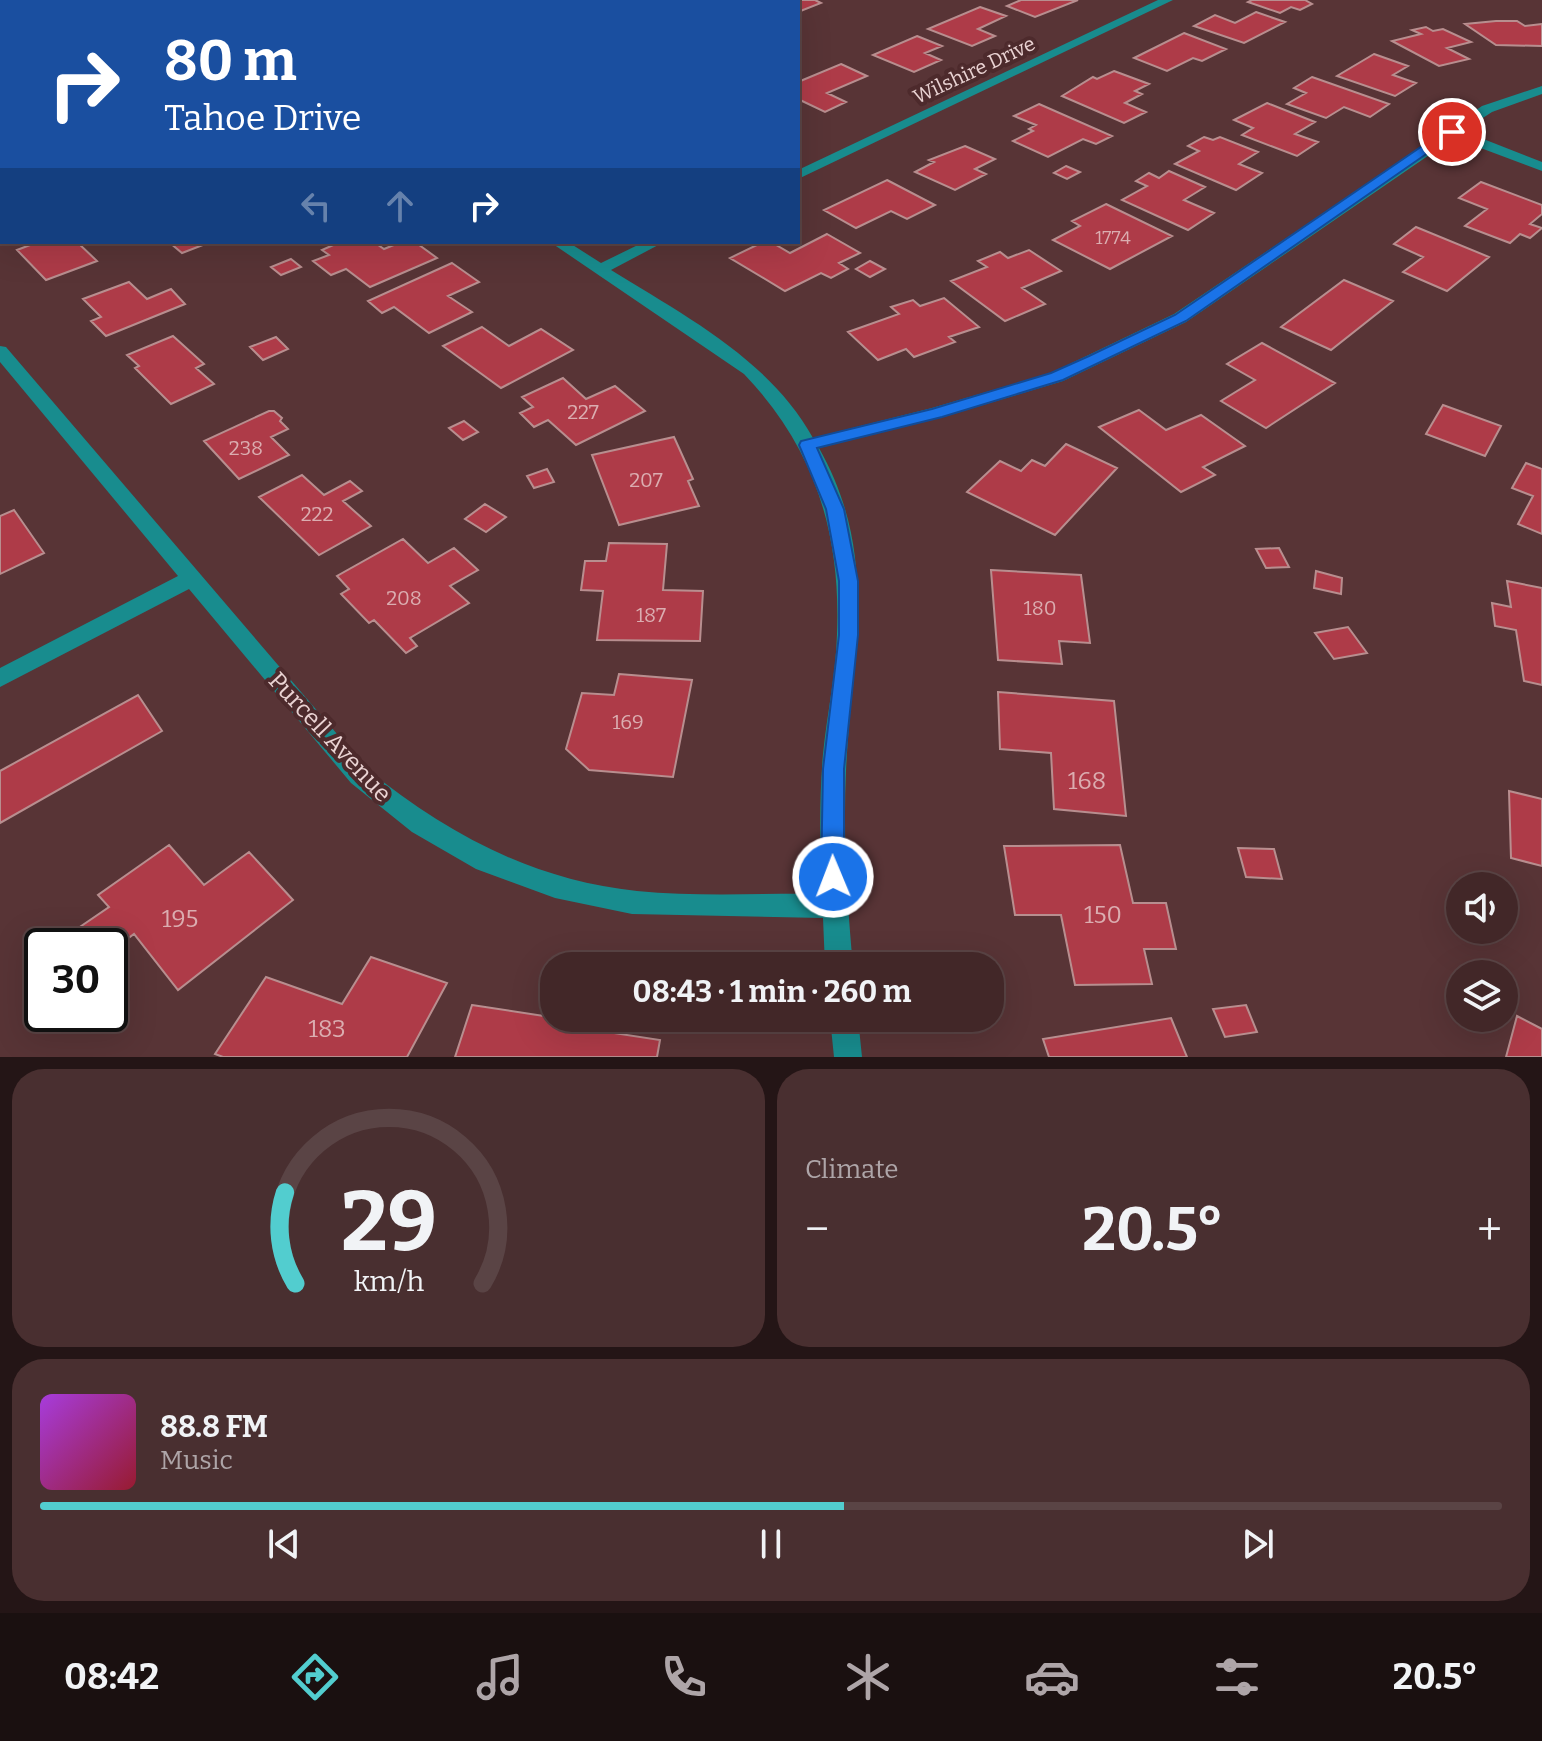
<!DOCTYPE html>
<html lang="en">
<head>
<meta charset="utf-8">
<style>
  body { margin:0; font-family:Bitter,serif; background:#492f30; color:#f1f3f6; height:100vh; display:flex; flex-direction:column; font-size:30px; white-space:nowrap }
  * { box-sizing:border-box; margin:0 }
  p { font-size:26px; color:#aea5a8 }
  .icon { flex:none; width:44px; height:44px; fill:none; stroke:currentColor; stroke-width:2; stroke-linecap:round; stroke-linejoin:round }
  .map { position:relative; height:1057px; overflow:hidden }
  .side { display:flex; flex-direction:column; gap:12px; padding:12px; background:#241516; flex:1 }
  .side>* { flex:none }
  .banner { position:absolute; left:0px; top:0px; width:800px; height:244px; box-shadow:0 8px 32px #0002,0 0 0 2px #5a4445; background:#1a4fa0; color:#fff; overflow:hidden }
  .buttons { position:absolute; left:1446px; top:872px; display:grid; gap:16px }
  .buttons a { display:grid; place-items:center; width:72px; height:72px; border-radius:50%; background:#422728; box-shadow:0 8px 32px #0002,0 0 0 2px #5a4445; font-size:40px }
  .speed { position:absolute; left:24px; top:928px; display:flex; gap:16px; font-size:40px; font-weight:700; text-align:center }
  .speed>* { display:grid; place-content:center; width:104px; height:104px; border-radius:50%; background:#422728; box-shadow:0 8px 32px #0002,0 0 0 2px #5a4445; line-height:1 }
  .speed .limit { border:4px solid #111; border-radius:12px; background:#fff; color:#111 }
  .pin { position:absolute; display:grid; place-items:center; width:68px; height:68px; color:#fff; margin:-34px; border:4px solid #fff; border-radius:50%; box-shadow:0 2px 8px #0007 }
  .me { position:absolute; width:88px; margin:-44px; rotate:359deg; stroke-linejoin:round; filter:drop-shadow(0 0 6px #0008) }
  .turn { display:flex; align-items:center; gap:28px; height:168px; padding:0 32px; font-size:36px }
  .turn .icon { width:104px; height:104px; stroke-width:2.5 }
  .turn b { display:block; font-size:56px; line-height:68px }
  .lanes { display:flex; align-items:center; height:76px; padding:0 32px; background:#0003; justify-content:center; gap:40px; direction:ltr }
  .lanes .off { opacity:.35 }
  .big { font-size:60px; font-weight:700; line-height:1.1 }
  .side .card { flex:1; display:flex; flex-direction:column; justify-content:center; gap:12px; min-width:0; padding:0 28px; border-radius:32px; background:#492f30 }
  .side .dial { align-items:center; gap:0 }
  .dial svg { height:208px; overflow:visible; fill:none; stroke:#5a4445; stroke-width:7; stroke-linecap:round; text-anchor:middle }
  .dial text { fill:#f1f3f6; stroke:none }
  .song { display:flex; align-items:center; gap:24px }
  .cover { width:96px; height:96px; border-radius:12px; background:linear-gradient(135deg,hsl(280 70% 55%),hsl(350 70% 35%)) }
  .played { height:8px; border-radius:4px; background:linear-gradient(90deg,#52cdcf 55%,#5a4445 55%) }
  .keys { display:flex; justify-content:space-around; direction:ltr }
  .heat { display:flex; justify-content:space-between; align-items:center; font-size:44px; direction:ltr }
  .side .tiles { flex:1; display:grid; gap:12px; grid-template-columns:1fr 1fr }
  .card:last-child { grid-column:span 2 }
  .trip { position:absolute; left:540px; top:952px; width:464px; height:80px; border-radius:32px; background:#422728; box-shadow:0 8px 32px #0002,0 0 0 2px #5a4445; font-weight:700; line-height:80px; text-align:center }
  .tab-bar { display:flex; height:128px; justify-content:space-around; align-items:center; background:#1a1010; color:#aea5a8 }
  .tab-bar .icon { width:56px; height:56px }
  .tab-bar .active { color:#52cdcf }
  .tab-bar b { font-size:36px; color:#f1f3f6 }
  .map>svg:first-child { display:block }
  .building { fill:#ae3b48; stroke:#b88e8f; stroke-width:2 }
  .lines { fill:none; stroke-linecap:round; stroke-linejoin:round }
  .minor { fill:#188c8e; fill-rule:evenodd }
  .route { fill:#1a73e8; stroke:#114b97; stroke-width:2 }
  .labels { text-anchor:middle; stroke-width:8; stroke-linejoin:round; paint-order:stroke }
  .far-number-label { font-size:18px; fill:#dbadb0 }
  .far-street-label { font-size:20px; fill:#ead3d3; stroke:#4d2a2c }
  .number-label { font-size:20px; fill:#dbadb0 }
  .street-label { font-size:24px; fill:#ead3d3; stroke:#4d2a2c }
  .near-number-label { font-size:24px; fill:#dbadb0 }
</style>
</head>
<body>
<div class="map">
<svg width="1542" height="1057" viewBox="0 0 1542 1057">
  <rect width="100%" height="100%" fill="#583436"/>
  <!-- building -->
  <path class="building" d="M769 0H815L821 3 798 12V2H764Z
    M1021 0H1078L1035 17 1007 6Z
    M1252 0H1305L1312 4 1300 10 1291 7 1280 13 1248 2Z
    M980 7 1006 16 978 29 995 36 972 46 928 29Z
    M1256 12 1285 22 1244 43 1194 26 1215 15 1235 23Z
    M1496 21H1517L1525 26 1542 24V46L1496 45 1465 24Z
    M1426 27 1433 31 1443 29 1471 42 1447 48 1469 59 1439 66 1392 41 1421 34 1412 30Z
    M1184 33 1226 49 1202 61 1193 58 1167 71 1134 58Z
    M917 36 942 46 925 53 941 60 914 72 873 55Z
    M1374 54 1408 66 1393 75 1416 83 1395 96 1337 76Z
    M841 64 867 76 827 93 846 102 825 112 798 99V82Z
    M1114 71 1149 84 1135 91 1142 94 1125 103 1146 112 1124 123 1062 96 1093 77 1097 79Z
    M1312 77 1389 104 1370 117 1344 107 1326 118 1287 104 1306 93 1294 88Z
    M1267 103 1315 122 1295 134 1318 142 1297 156 1242 135 1253 128 1234 120Z
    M1039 104 1112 136 1096 144 1083 139 1048 157 1013 141 1033 131 1029 129 1036 125 1014 116Z
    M1204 137 1213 140 1220 137 1258 152 1239 164 1262 173 1236 190 1175 164 1199 151 1188 146Z
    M965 146 995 159 975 169 986 174 955 190 915 172 934 162 929 160Z
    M1066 166 1080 172 1067 179 1054 173Z
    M1169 171 1205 187 1184 200 1214 213 1188 230 1122 200 1147 186 1136 181 1149 173 1159 178Z
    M887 180 935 205 907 219 891 211 856 228 824 210Z
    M1481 182 1542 205V214L1530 224 1542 228 1530 238 1520 234 1510 243 1465 226 1487 209 1459 198Z
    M1106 204 1172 236 1110 269 1053 240 1080 226 1072 221Z
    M1416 227 1489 257 1447 291 1403 272 1423 257 1394 244Z
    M827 234 860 253 839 263 848 269 831 278 821 273 785 291 730 258 763 242H771L790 253Z
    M38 242H77L97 261 46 280 17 250Z
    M199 242 203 245 182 253 170 243Z
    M340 242H374L384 249 401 242H415L437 258 370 287 346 269 331 275 313 261 329 255 322 250Z
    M1029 250 1061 271 1022 288 1045 304 1005 321 951 281 987 267 978 261 1000 252 1008 258Z
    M291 259 301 267 281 275 271 267Z
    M870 261 885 269 870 277 856 269Z
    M452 263 479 282 448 296 472 312 429 333 394 307 382 313 368 301Z
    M1344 280 1393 301 1331 350 1281 327Z
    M129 282 147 299 171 289 185 304 106 336 91 321 101 317 83 299Z
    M944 298 979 327 949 337 955 342 914 357 906 349 878 360 848 332 899 314 891 307 913 300 920 306Z
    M482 327 509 346 541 329 573 350 501 388 443 346Z
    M173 336 204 364 196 368 214 384 171 404 135 368 139 366 127 355Z
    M276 337 288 349 263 360 250 347Z
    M1262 343 1335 383 1266 428 1221 401 1255 380 1227 364Z
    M563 378 586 399 615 386 645 411 576 445 548 420 534 427 520 413 533 407 522 397Z
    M1443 405 1501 426 1485 456 1426 434Z
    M1139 410 1166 430 1201 415 1245 446 1203 467 1215 475 1181 492 1099 427Z
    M269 411H274L282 418 280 421 288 429 271 437 289 455 239 479 204 441Z
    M464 421 478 432 463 440 449 428Z
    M674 437 693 479 688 481 699 506 619 525 592 455Z
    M1066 444 1117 468 1055 535 967 492 1000 461 1021 471 1032 460 1045 466Z
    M1526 463 1542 469V534L1518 524 1533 496 1512 488Z
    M547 469 554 482 534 488 527 476Z
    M302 475 324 495 350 481 362 491 343 501 371 526 319 555 259 497Z
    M485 504 506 517 486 532 465 519Z
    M14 510 44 553 0 574V516Z
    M403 539 428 563 454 548 478 570 450 586 469 603 410 638 417 646 406 653 374 620 369 623 341 594 349 589 337 576Z
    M609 543 667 544 663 590 703 591 700 641 597 640 603 591 581 590 585 561H606Z
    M1279 548 1289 567 1266 568 1256 549Z
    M991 570 1081 575 1090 643 1059 641 1062 664 998 660Z
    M1316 571 1342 578 1341 594 1314 588Z
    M1507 581 1542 588V685L1524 681 1516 630 1495 626 1492 603 1511 607Z
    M1348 627 1367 653 1334 659 1315 633Z
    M619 674 692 680 673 777 589 770 566 749 582 693 614 695Z
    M998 692 1114 701 1126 816 1054 809 1051 753 1000 749Z
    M138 695 162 731 0 823V771Z
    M1509 791 1542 799V866L1511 858Z
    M169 845 204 885 249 852 293 900 178 990 134 934 110 952V946H85L74 931 109 907 98 895Z
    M1120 845 1133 903H1166L1176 949H1144L1152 984 1075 985 1061 915H1015L1004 846Z
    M1238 848 1274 849 1282 879 1246 877Z
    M371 957 447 983 407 1057H223L215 1054 266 977 342 1004Z
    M472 1005 596 1024 594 1030 660 1040 657 1057H455Z
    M1246 1005 1257 1032 1225 1037 1213 1009Z
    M1517 1016 1542 1029V1057H1506Z
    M1171 1018 1187 1057H1049L1043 1039Z"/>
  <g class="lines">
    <!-- minor -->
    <path class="minor" d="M183 0H196L198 2H185Z
      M1158 0H1173L798 179V170Z
      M1542 86V94L1492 112 1463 131 1542 162V171L1454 138 1186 322 1063 381 942 417 819 448C881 558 851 655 846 771 843 836 847 901 853 966H825L823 918 632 914 555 898 476 869 412 832 351 783 189 589 0 687V668L178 576 0 362V346L6 347 367 769C447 834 533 880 637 891 698 897 761 893 822 894 820 847 819 801 823 754 827 714 836 674 837 634 841 532 814 447 744 374L550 242H568L601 263 644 242H664L611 270C685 316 769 359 813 438L932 408 1051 373 1174 314 1482 106Z
      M830 1018H858L862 1057H834Z"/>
  </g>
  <!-- route -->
  <path class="route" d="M1447 129 1458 132 1186 321 1063 380 942 417 817 448 844 509 858 581V635L844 769V877L841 885 833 888 825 885 821 877 823 769 839 635V581L826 509 799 445 801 441 932 409 1051 373 1089 356 1175 315Z"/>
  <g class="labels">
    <!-- far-number labels -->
    <g class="far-number-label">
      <text x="1113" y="244">1774</text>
    </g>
    <!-- far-street labels -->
    <g class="far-street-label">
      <text transform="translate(974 70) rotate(-25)" y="7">Wilshire Drive</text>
    </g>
    <!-- number labels -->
    <g class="number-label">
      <text x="583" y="419">227</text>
      <text x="246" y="455">238</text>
      <text x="646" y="487">207</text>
      <text x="317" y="521">222</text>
      <text x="404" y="605">208</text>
      <text x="1040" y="615">180</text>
      <text x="651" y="622">187</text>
      <text x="628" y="729">169</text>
    </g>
    <!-- street labels -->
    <g class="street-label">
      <text transform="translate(330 737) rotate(47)" y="8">Purcell Avenue</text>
    </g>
    <!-- near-number labels -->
    <g class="near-number-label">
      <text x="1087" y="789">168</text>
      <text x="1103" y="923">150</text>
      <text x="180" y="927">195</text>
      <text x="327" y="1037">183</text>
    </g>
  </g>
</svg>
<div class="buttons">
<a><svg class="icon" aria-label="sound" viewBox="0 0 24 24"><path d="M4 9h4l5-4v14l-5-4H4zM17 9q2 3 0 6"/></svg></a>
<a><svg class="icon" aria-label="layers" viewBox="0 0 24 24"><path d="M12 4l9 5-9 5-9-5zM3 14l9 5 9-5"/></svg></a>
</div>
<div class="speed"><div class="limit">30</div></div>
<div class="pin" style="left:1452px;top:132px;background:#d93025"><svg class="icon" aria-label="arrive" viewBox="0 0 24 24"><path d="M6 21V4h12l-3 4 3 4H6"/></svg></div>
<svg class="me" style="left:833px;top:877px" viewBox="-20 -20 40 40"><circle r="17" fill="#1a73e8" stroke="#fff" stroke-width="3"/><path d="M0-11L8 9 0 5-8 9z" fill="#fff"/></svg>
<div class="trip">08:43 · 1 min · 260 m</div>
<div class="banner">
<div class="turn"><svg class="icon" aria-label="right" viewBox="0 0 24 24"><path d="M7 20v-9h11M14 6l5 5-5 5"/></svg><div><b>80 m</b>Tahoe Drive</div></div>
<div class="lanes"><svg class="icon off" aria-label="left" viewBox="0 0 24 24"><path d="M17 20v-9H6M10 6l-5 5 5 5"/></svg><svg class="icon off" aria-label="ahead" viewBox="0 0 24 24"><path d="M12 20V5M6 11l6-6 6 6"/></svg><svg class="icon" aria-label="right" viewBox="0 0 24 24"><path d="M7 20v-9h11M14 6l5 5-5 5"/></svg></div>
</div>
</div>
<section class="side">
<div class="tiles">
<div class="card dial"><svg viewBox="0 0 100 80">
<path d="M14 69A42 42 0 1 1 86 69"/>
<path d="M14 69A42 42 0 0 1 10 34" stroke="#52cdcf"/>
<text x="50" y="56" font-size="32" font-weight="700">29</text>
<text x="50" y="72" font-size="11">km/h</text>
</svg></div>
<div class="card"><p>Climate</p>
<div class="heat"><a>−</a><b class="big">20.5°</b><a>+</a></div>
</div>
<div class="card">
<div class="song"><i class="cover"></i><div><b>88.8 FM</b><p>Music</p></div></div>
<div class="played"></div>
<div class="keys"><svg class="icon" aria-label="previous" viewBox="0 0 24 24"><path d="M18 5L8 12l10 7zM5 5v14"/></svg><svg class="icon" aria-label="pause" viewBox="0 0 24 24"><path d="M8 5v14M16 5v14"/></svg><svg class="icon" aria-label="next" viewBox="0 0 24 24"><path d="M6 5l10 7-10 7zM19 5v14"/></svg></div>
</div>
</div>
</section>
<nav class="tab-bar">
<b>08:42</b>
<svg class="icon active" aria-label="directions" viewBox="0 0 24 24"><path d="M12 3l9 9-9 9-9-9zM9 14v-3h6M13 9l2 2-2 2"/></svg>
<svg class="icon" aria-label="music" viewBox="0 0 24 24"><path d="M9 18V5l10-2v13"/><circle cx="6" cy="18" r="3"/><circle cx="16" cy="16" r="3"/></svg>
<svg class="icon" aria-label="phone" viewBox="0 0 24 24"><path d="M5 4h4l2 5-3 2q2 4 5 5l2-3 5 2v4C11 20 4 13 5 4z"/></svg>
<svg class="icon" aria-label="climate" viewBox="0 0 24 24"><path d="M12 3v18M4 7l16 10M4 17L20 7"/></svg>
<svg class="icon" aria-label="car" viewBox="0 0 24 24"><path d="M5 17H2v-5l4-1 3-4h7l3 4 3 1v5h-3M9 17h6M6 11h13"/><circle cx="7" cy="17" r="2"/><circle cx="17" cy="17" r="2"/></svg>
<svg class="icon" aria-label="filters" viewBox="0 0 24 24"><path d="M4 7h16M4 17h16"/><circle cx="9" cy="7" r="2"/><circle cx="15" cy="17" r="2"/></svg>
<b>20.5°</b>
</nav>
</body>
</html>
